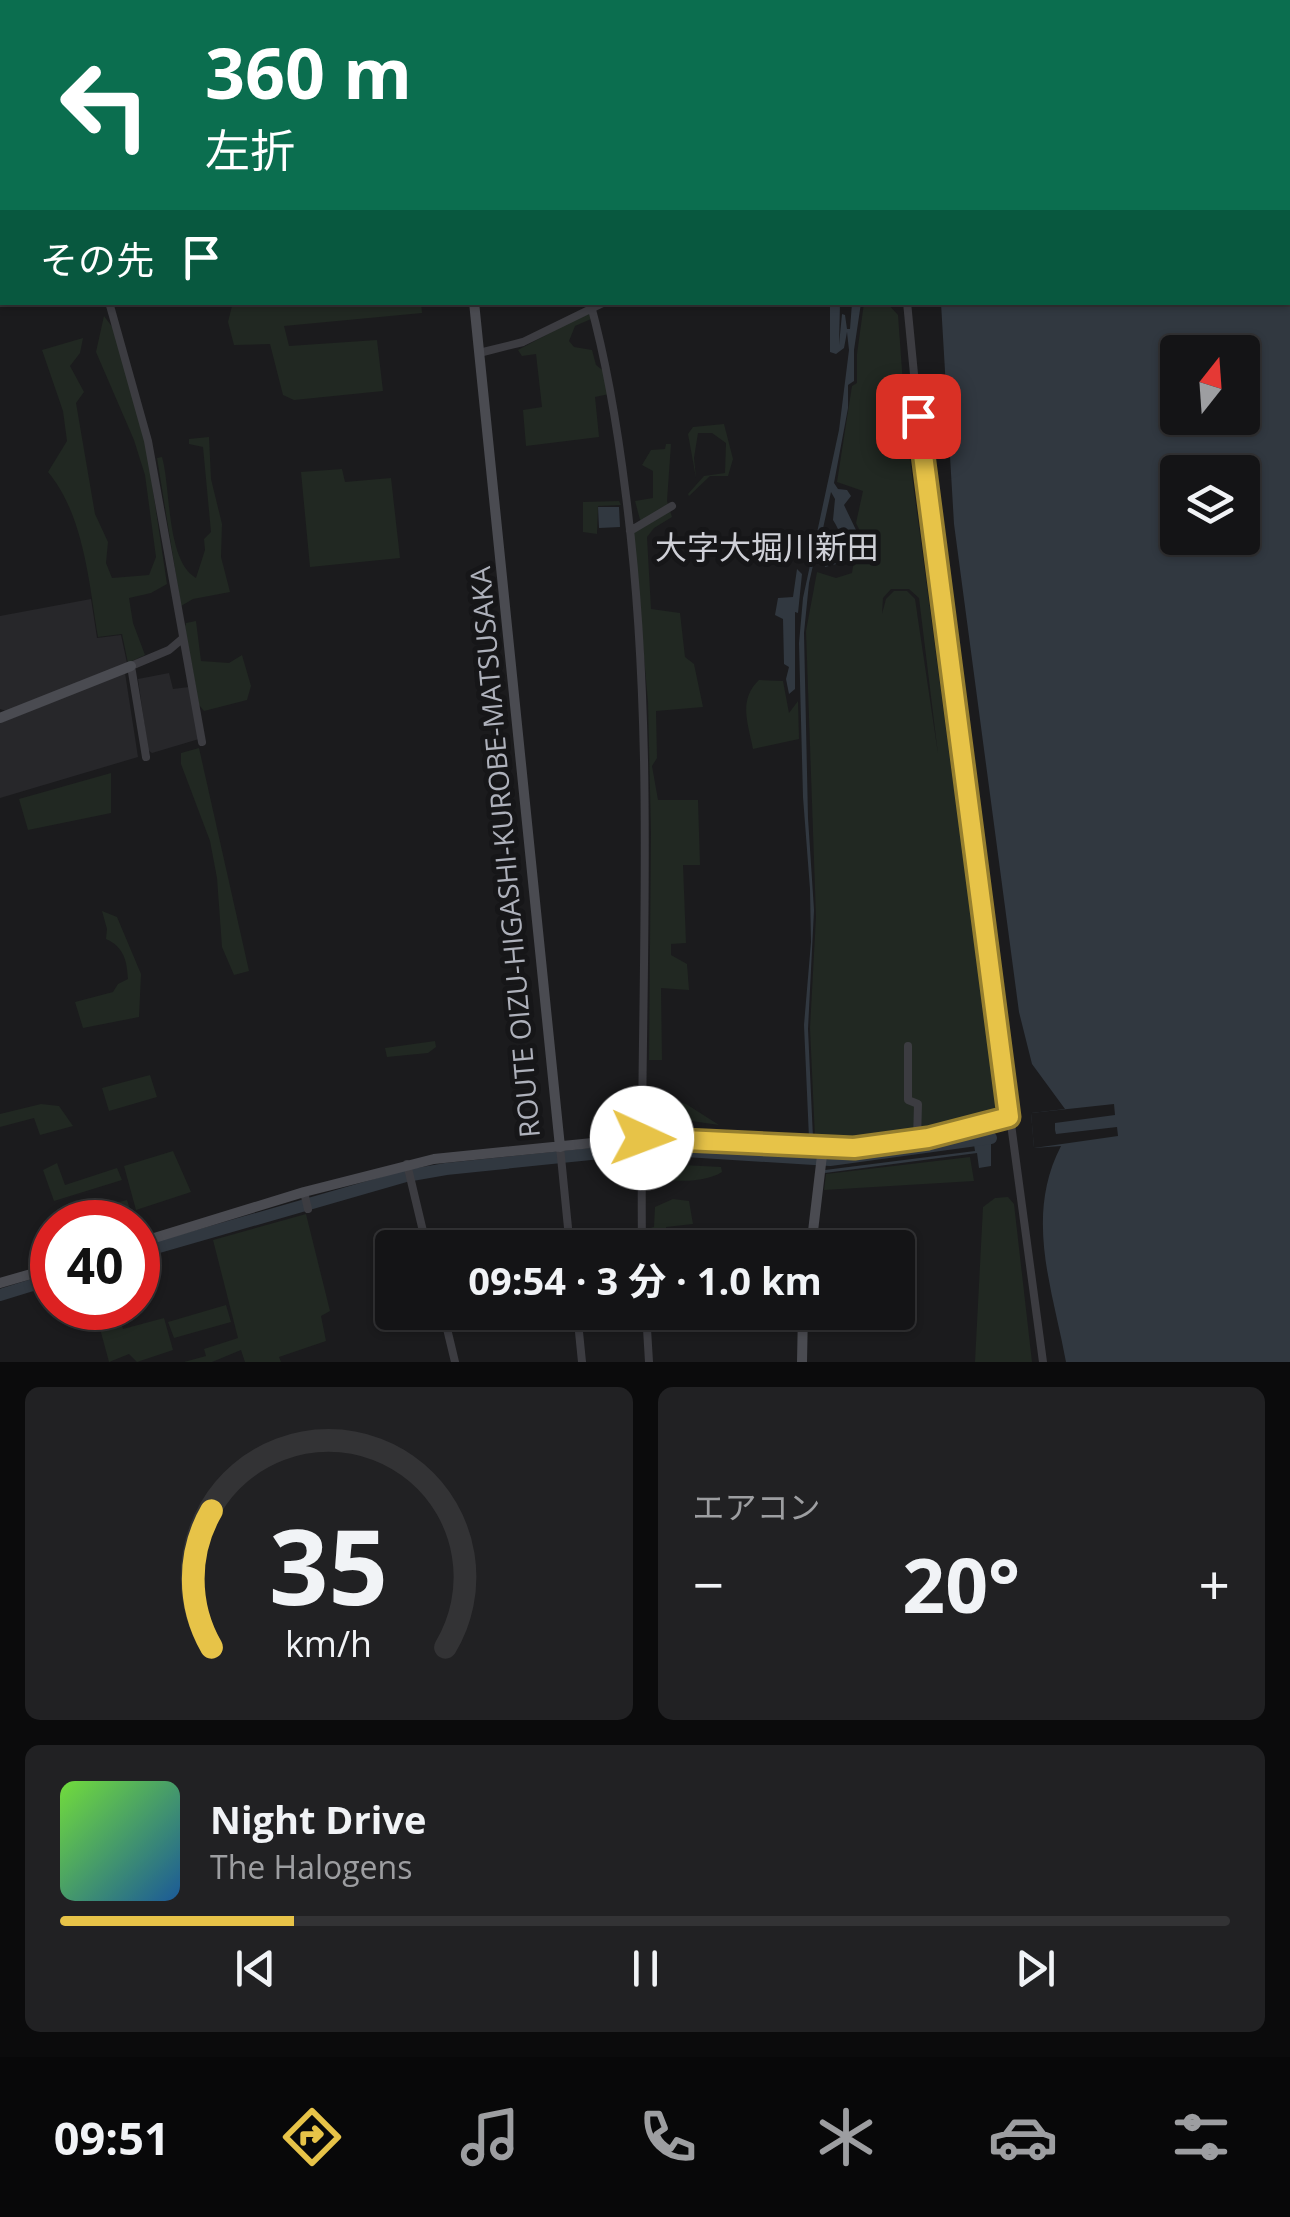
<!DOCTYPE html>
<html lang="ja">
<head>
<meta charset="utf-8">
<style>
  body { margin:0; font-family:"Open Sans","Noto Sans JP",sans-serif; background:#212123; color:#f1f3f6; height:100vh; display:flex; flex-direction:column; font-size:38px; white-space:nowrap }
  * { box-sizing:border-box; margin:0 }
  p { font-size:32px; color:#9d9ea1 }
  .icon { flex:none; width:55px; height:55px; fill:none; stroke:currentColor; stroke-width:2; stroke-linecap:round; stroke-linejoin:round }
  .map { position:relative; height:1362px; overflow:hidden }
  .panel { display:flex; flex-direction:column; gap:25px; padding:25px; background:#0b0b0c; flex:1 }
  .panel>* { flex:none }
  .hud { position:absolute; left:0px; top:0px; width:1290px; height:305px; box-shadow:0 2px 8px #0004,0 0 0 2px #333335; background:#0b6e4f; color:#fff; overflow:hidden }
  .needle { width:65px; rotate:17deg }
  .tools { position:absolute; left:1160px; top:335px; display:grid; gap:20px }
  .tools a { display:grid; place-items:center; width:100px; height:100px; border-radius:10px; background:#141416; box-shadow:0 2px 8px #0004,0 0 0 2px #333335; font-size:50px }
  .speed { position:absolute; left:30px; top:1200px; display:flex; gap:20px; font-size:50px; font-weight:700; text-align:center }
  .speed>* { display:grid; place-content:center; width:130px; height:130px; border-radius:50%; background:#141416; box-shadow:0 2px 8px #0004,0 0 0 2px #333335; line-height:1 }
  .speed .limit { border:15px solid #d22; background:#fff; color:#111 }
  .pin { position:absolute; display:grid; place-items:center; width:85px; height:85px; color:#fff; margin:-42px; border-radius:20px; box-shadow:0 5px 15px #0006 }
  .me { position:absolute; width:110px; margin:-55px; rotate:92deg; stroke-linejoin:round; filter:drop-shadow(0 0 8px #0008) }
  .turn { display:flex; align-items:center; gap:35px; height:210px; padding:0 40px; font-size:45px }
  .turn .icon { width:130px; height:130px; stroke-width:2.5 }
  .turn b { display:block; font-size:70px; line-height:85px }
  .then { display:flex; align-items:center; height:95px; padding:0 40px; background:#0003; gap:20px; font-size:38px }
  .big { font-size:75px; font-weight:700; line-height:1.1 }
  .panel .widget { flex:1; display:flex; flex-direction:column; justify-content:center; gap:15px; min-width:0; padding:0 35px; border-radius:15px; background:#212123 }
  .panel .dial { align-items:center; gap:0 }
  .dial svg { height:260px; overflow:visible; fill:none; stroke:#333335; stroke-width:7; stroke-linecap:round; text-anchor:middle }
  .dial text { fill:#f1f3f6; stroke:none }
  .song { display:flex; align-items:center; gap:30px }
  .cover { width:120px; height:120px; border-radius:15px; background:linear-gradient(135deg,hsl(100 70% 55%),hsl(210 70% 35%)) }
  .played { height:10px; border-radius:5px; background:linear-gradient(90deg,#e7c348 20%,#333335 20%) }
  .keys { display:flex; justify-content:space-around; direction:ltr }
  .heat { display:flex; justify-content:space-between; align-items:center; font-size:55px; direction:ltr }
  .panel .tiles { flex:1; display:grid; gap:25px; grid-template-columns:1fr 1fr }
  .widget:last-child { grid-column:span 2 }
  .trip { position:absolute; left:375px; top:1230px; width:540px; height:100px; border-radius:10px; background:#141416; box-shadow:0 2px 8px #0004,0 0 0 2px #333335; font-weight:700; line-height:100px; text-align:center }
  .tab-bar { display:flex; height:160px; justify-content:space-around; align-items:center; background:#080809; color:#9d9ea1 }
  .tab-bar .icon { width:70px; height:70px }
  .tab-bar .active { color:#e7c348 }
  .tab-bar b { font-size:45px; color:#f1f3f6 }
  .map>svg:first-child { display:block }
  .built { fill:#27272a }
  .green { fill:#212822; fill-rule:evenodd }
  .water { fill:#313840; fill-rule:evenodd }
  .pier { fill:#1b1b1d }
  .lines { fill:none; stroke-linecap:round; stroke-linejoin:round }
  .river { stroke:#313840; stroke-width:12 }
  .street { stroke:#3c3c41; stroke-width:8 }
  .secondary { stroke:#4a4b51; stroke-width:10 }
  .route-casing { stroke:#967f2f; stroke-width:25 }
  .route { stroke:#e7c348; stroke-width:18 }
  .labels { text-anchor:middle; stroke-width:10; stroke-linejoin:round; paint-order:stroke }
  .street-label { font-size:28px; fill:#aeb1bb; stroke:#161618 }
  .quarter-label { font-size:32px; fill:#cfd0d7; stroke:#161618 }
</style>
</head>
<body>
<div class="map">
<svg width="1290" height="1362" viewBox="0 0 1290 1362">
  <rect width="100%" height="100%" fill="#1b1b1d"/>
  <!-- built -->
  <path class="built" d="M91 599 97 638 121 635 127 663 6 711 0 709V616Z
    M125 673 138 757 0 798V723Z
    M169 673 173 689 189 687 199 739 152 753 148 750 138 679Z"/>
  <!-- green -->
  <path class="green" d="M233 302 421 303 422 313 284 326 289 346 377 340 383 391 294 400 283 395 270 344 234 345 228 322Z
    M864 303H887L898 315 907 439 920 535 953 782 980 929 1000 1110 986 1117 984 1113 983 1120 914 1138 857 1141 815 1138 810 1028 816 917 806 631 817 572 836 578 852 573 854 560 863 537 856 523 863 491 837 482 852 386 857 383V354ZM891 589H909L919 598 938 754 915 599 907 591H894L886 599 882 614 883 598Z
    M589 312 591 319 575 326 569 341 574 347 592 350 596 365 605 372 609 394 595 397 599 437 526 446 523 410 542 407 536 354 522 356 518 350Z
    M104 316 113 328 146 444 167 584 151 593 129 598 133 623 145 655 128 663 122 634 98 637C89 583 84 515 48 472L67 441 63 411 42 350 83 338 80 353 70 366 84 392 76 403 95 514 108 542 106 563 112 578 149 575 156 557 145 475 134 440 96 352Z
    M724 424 733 459 728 476H710L689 496 688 494 704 476 725 473 726 443 712 433H698L694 458 696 478 688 434 693 427Z
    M209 437 211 479 222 524 221 557 230 592 193 599 181 606 157 458 162 457C171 488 166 561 196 578L205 550 204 539 211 532 203 447 189 444V439Z
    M666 444H671L667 501 672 517 654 528 647 537 651 609 680 613 685 657 694 664 703 707 656 711 657 758 652 766 658 800H698L700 865H683L686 943 671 944V955L687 964 689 990 661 988 662 1060H649L651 833 648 702 633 533 642 527 635 501 653 498V471L642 465 651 450 665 449Z
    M342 469 345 482 391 478 400 558 310 567 301 472Z
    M619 501 621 505 598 506 597 534 583 532V502Z
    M196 621 201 661 229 663 242 655 251 686 247 700 204 711 199 705 185 627 186 623Z
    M759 680 783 681 789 713 798 701 799 739 753 749C748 723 738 700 759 680Z
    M199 748 249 971 234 975 222 947 217 878 210 841 181 764V753Z
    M111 773V813L28 830 19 799Z
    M102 911 117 917 141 974 139 1017 83 1028 75 1002 113 992 118 984 128 979C127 961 124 947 106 939L107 929Z
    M435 1041 436 1047 428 1053 387 1057 385 1048Z
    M150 1075 157 1097 109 1111 102 1088Z
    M662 1098 686 1104 719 1125 671 1118 666 1131 647 1129 646 1103Z
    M41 1104 59 1106 73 1126 40 1135 34 1118 0 1127V1114Z
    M173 1151 191 1192 136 1210 124 1166Z
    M970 1157 974 1181 824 1190 826 1174Z
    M57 1163 65 1185 117 1168 122 1180 54 1201 43 1170Z
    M645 1163 721 1167 722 1172C701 1185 668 1180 645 1179Z
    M1008 1197 1014 1204 1032 1362H975L983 1207 995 1198Z
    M673 1199 689 1201 693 1224 666 1227 667 1247H649L646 1229 654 1227 655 1207Z
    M127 1200 133 1219 120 1222H65L64 1216Z
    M306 1214 330 1311 321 1316 326 1341 279 1357 281 1362H245L241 1350 212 1362H184L206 1356 204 1349 238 1338 213 1240Z
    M226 1305 231 1322 174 1338 168 1322Z
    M164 1318 173 1350 137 1362 129 1354 109 1362 99 1325 120 1319 123 1329Z"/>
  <!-- water -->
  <path class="water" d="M915 0H1290V1362H1066C1053 1290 1024 1217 1061 1146L1034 1148 1031 1113 1065 1109 1032 1064 1019 1012 954 524 941 303 1288 302V2ZM1178 352H1242V418H1178ZM1178 472H1242V538H1178Z
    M830 303H840L839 345 842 314 845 315 847 329H850L852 303H861L854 350V381L848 385V408L834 483 838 489 847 490 851 496 844 505 856 530 853 541 856 549 851 554C843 545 840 530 833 520L835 499 831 492 822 533 832 531 840 554 836 564 825 567 822 539H819L809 583 804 633 808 818 814 910 808 1029 813 1138H809L804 1025 811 942 810 889 803 797 799 643 803 598 839 430 849 350 847 332 844 348 836 354 830 352Z
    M598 507H619L620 527 599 528Z
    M797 569 802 574 798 613 795 612V689L789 694 786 679 789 667 784 664 783 619 775 615 778 598 793 597Z
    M991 1137V1166L979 1168 977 1153 825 1173V1170L975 1151 973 1138Z"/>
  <!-- pier -->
  <path class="pier" d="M1114 1104 1115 1115 1055 1123V1130L1056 1134 1117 1127 1118 1136 1034 1148 1031 1113Z"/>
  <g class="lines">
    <!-- river -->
    <path class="river" d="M138 1253 406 1176 446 1169 620 1151 654 1149 830 1160 991 1138
      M0 1295 52 1279"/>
    <!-- street -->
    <path class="street" d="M495 0V2
      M882 0V2
      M109 302 148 441 202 742
      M590 302C608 367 618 431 626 496 658 746 639 998 642 1248
      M907 302 924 477 1043 1362
      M479 353 523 342 605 302
      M630 531 672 506
      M146 757 131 666 169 650 182 639
      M908 1046V1100L918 1104 917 1140
      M560 1147 570 1248
      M823 1147C887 1148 948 1134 1009 1117
      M407 1164 427 1248
      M304 1192 308 1209
      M443 1312 455 1362
      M577 1312 582 1362
      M646 1312 649 1362"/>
    <!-- secondary -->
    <path class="secondary" d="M442 0V2
      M474 302 560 1147
      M0 718 131 666
      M138 1243 304 1192 434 1159 642 1138 823 1147 811 1248
      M0 1283 52 1268
      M802 1362 803 1312"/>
  </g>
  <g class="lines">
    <defs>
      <path id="route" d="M642 1138 854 1148 928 1138 1009 1117 918 416"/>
    </defs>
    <!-- route casing -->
    <use href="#route" class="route-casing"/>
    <!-- route -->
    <use href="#route" class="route"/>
  </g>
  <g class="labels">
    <!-- street labels -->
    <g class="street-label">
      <text transform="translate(505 852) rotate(-95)" y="10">ROUTE OIZU-HIGASHI-KUROBE-MATSUSAKA</text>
    </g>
    <!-- quarter labels -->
    <g class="quarter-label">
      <text x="767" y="559">大字大堀川新田</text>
    </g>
  </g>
</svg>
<div class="tools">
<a><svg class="needle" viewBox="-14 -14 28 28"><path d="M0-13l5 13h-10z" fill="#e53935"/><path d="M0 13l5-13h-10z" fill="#9d9ea1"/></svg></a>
<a><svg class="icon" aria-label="layers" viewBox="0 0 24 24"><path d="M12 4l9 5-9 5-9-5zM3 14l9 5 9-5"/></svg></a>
</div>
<div class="speed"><div class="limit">40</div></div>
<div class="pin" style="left:918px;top:416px;background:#d93025"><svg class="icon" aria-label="arrive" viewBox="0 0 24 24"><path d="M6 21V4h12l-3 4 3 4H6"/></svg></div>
<svg class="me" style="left:642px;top:1138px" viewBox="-20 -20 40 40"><circle r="19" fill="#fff"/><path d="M0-13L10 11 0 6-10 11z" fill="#e7c348"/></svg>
<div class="trip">09:54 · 3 分 · 1.0 km</div>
<div class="hud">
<div class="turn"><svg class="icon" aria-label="left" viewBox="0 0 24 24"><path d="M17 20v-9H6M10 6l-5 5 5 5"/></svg><div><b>360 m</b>左折</div></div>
<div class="then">その先<svg class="icon" aria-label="arrive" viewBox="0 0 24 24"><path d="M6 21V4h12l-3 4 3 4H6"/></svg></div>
</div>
</div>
<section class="panel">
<div class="tiles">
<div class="widget dial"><svg viewBox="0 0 100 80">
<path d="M14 69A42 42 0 1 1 86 69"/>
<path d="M14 69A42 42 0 0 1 14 27" stroke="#e7c348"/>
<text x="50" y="56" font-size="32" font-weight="700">35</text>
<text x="50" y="72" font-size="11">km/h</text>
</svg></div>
<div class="widget"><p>エアコン</p>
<div class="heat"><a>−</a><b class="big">20°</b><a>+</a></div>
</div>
<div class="widget">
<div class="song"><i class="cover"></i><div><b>Night Drive</b><p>The Halogens</p></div></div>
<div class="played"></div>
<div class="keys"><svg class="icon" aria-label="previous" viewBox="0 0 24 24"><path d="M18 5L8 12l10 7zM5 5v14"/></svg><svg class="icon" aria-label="pause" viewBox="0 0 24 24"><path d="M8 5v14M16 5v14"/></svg><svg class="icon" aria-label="next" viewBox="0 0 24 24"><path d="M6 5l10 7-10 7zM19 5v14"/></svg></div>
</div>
</div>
</section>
<nav class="tab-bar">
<b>09:51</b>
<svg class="icon active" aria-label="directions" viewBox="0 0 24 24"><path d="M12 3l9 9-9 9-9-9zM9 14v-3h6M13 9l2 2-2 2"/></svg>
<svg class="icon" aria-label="music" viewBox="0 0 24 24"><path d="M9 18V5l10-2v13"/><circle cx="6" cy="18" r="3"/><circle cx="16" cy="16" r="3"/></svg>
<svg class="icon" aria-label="phone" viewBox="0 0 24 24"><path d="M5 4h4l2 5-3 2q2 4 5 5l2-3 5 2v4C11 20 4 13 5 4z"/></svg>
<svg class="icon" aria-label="climate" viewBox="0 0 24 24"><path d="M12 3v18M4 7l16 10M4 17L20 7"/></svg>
<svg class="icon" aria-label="car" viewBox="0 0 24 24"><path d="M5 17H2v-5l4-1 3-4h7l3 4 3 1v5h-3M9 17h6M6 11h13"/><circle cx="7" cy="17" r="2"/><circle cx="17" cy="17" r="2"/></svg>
<svg class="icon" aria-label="filters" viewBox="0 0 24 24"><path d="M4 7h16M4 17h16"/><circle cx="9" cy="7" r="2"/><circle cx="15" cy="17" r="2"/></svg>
</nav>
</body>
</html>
